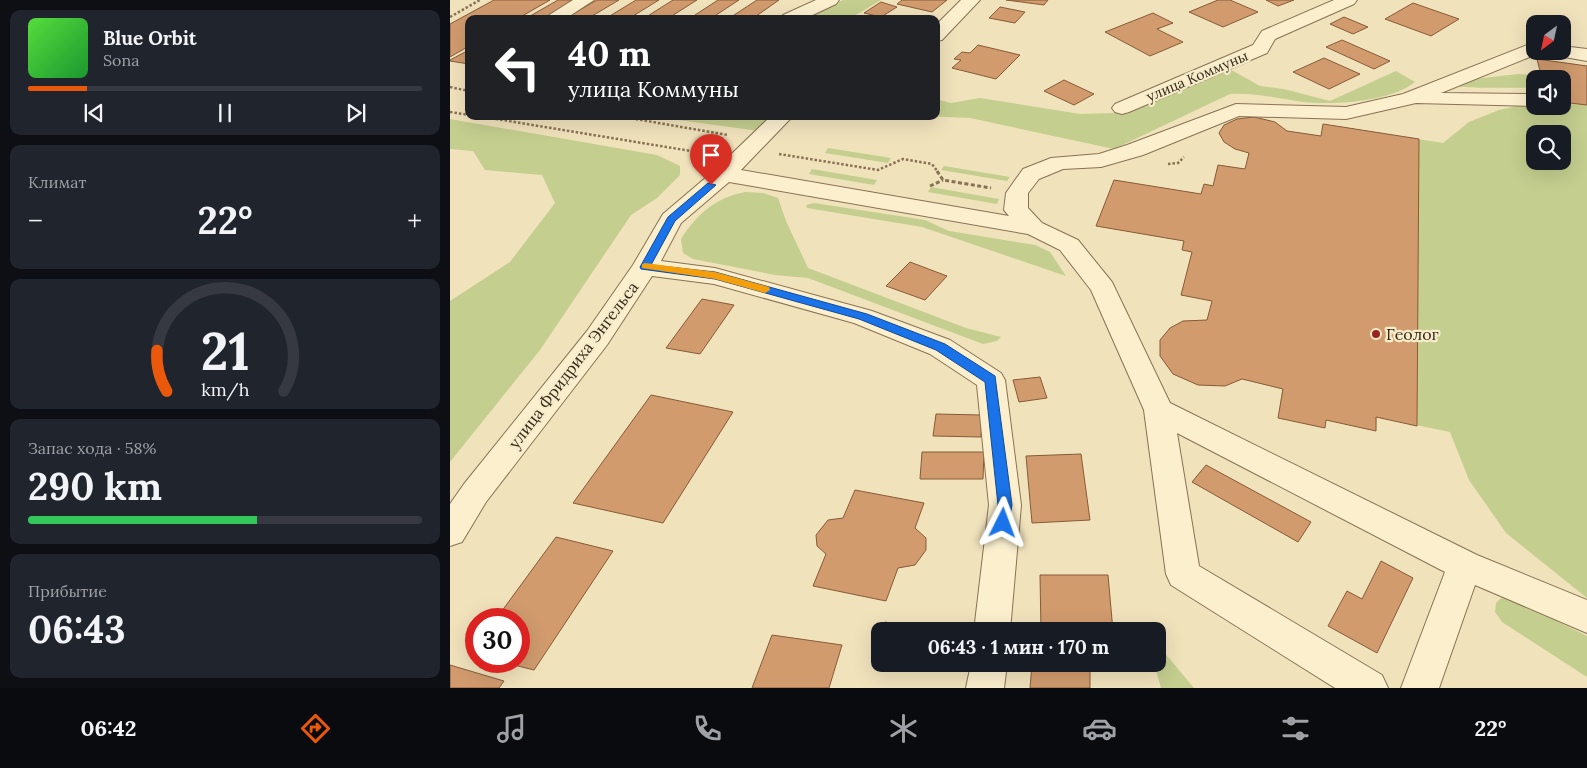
<!DOCTYPE html>
<html lang="ru">
<head>
<meta charset="utf-8">
<style>
  body { margin:0; font-family:Lora,serif; background:#20242c; color:#f1f3f6; height:100vh; display:flex; flex-direction:column; font-size:19px; white-space:nowrap }
  * { box-sizing:border-box; margin:0 }
  p { font-size:16px; color:#9ea1a6 }
  .icon { flex:none; width:28px; height:28px; fill:none; stroke:currentColor; stroke-width:2; stroke-linecap:round; stroke-linejoin:round }
  .map { position:relative; flex:1; overflow:hidden }
  .details { display:flex; flex-direction:column; gap:10px; padding:10px; background:#0d0f14; width:450px }
  .details>* { flex:none }
  .hud { position:absolute; left:15px; top:15px; width:475px; height:105px; border-radius:10px; box-shadow:0 5px 20px #0002; background:#202124; color:#fff; overflow:hidden }
  .needle { width:32px; rotate:213deg }
  .buttons { position:absolute; left:1076px; top:15px; display:grid; gap:10px }
  .buttons a { display:grid; place-items:center; width:45px; height:45px; border-radius:10px; background:#171b24; box-shadow:0 5px 20px #0002; font-size:25px }
  .speed { position:absolute; left:15px; top:608px; display:flex; gap:10px; font-size:25px; font-weight:700; text-align:center }
  .speed>* { display:grid; place-content:center; width:65px; height:65px; border-radius:50%; background:#171b24; box-shadow:0 5px 20px #0002; line-height:1 }
  .speed .limit { border:8px solid #d22; background:#fff; color:#111 }
  .pin { position:absolute; display:grid; place-items:center; width:42px; height:42px; color:#fff; margin:-51px -21px; border-radius:50% 50% 50% 0; rotate:-45deg; box-shadow:0 0 5px #0007 }
  .pin .icon { rotate:45deg }
  .me { position:absolute; width:55px; margin:-28px; rotate:3deg; stroke-linejoin:round; filter:drop-shadow(0 0 4px #0008) }
  .turn { display:flex; align-items:center; gap:18px; height:105px; padding:0 20px; font-size:22px }
  .turn .icon { width:65px; height:65px; stroke-width:2.5 }
  .turn b { display:block; font-size:35px; line-height:42px }
  .big { font-size:38px; font-weight:700; line-height:1.1 }
  .details .widget { flex:1; display:flex; flex-direction:column; justify-content:center; gap:8px; min-width:0; padding:0 18px; border-radius:10px; background:#20242c }
  .details .dial { align-items:center; gap:0 }
  .dial svg { height:130px; overflow:visible; fill:none; stroke:#363941; stroke-width:7; stroke-linecap:round; text-anchor:middle }
  .dial text { fill:#f1f3f6; stroke:none }
  .song { display:flex; align-items:center; gap:15px }
  .cover { width:60px; height:60px; border-radius:8px; background:linear-gradient(135deg,hsl(110 70% 55%),hsl(130 70% 35%)) }
  .played { height:5px; border-radius:2px; background:linear-gradient(90deg,#ea580c 15%,#363941 15%) }
  .keys { display:flex; justify-content:space-around; direction:ltr }
  .heat { display:flex; justify-content:space-between; align-items:center; font-size:28px; direction:ltr }
  .charge { height:8px; border-radius:4px; background:linear-gradient(90deg,#34c759 58%,#363941 0) }
  .trip { position:absolute; left:421px; top:622px; width:295px; height:50px; border-radius:10px; background:#171b24; box-shadow:0 5px 20px #0002; font-weight:700; line-height:50px; text-align:center }
  .menu { display:flex; height:80px; justify-content:space-around; align-items:center; background:#090b0e; color:#9ea1a6 }
  .menu .icon { width:35px; height:35px }
  .menu .selected { color:#ea580c }
  .menu b { font-size:22px; color:#f1f3f6 }
  main { display:flex; flex:1; min-height:0 }
  .map>svg:first-child { display:block }
  .green { fill:#c4ce8e; fill-rule:evenodd }
  .building { fill:#d19b6e; stroke:#885b38 }
  .lines { fill:none; stroke-linecap:round; stroke-linejoin:round }
  .minor-casing { stroke:#887254; stroke-width:2 }
  .path-far1 { stroke:#887254; stroke-width:2.5; stroke-dasharray:2.5 2; stroke-linecap:butt }
  .path { stroke:#887254; stroke-width:3; stroke-dasharray:4 2.5; stroke-linecap:butt }
  .minor { fill:#fbefce; fill-rule:evenodd }
  .route { fill:#1a73e8; stroke:#114b97 }
  .slow { fill:#f59e0b }
  .poi-dot { fill:#9a2520; stroke:#f7ecca; stroke-width:2 }
  .labels { text-anchor:middle; stroke-width:4.5; stroke-linejoin:round; paint-order:stroke }
  .far-street-label { font-size:14px; fill:#36291a; stroke:#f7ecca }
  .poi-label { font-size:16px; fill:#36291a; stroke:#f7ecca; text-anchor:start }
  .street-label { font-size:16px; fill:#36291a; stroke:#f7ecca }
</style>
</head>
<body>
<main>
<section class="details">
<div class="widget">
<div class="song"><i class="cover"></i><div><b>Blue Orbit</b><p>Sona</p></div></div>
<div class="played"></div>
<div class="keys"><svg class="icon" aria-label="previous" viewBox="0 0 24 24"><path d="M18 5L8 12l10 7zM5 5v14"/></svg><svg class="icon" aria-label="pause" viewBox="0 0 24 24"><path d="M8 5v14M16 5v14"/></svg><svg class="icon" aria-label="next" viewBox="0 0 24 24"><path d="M6 5l10 7-10 7zM19 5v14"/></svg></div>
</div>
<div class="widget"><p>Климат</p>
<div class="heat"><a>−</a><b class="big">22°</b><a>+</a></div>
</div>
<div class="widget dial"><svg viewBox="0 0 100 80">
<path d="M14 69A42 42 0 1 1 86 69"/>
<path d="M14 69A42 42 0 0 1 8 44" stroke="#ea580c"/>
<text x="50" y="56" font-size="32" font-weight="700">21</text>
<text x="50" y="72" font-size="11">km/h</text>
</svg></div>
<div class="widget"><p>Запас хода · 58%</p><b class="big">290 km</b><div class="charge"></div></div>
<div class="widget"><p>Прибытие</p><b class="big">06:43</b></div>
</section>
<div class="map">
<svg width="1137" height="688" viewBox="0 0 1137 688">
  <rect width="100%" height="100%" fill="#f0e2bb"/>
  <!-- green -->
  <path class="green" d="M393 0H431L399 19H355Z
    M1087 59 1137 66V598L1056 533 1019 480 1000 432 927 417 926 431 876 420 828 418 832 389 792 379 775 386 748 385 723 374 710 356V340L720 328 733 321 757 320 762 301 731 295 742 252 732 250 733 241 646 226 664 180 750 194 754 184 763 185 768 165 795 169 799 153C786 149 776 146 769 133 780 114 808 114 826 123 829 125 832 128 836 130 845 134 860 134 871 136L873 124 993 143 1019 122 1049 110 1085 102V106H1112V79H1092ZM1085 134H1112V161H1085Z
    M776 67 810 86 834 89 880 101 946 71 965 82C940 102 885 105 853 102 829 99 805 92 780 94L664 149 520 118 472 116H486V99L501 103 530 98 630 114 665 113 686 109Z
    M1068 74 1087 75 1085 88C1073 87 1013 89 1009 86L1025 79Z
    M199 116H322L309 131Z
    M0 119 207 155 230 166V175L207 198 181 215 90 350 0 462V301L60 262 105 203 92 175 35 170 23 151 0 149Z
    M378 148 441 158 438 163 375 153Z
    M494 166 560 177 557 181 491 170Z
    M362 169 427 180 424 185 359 174Z
    M481 187 549 199 547 204 478 192Z
    M295 192 313 193 328 198 336 221 358 268 516 328 551 337 547 341 533 344 358 278 325 275 243 259 233 253 231 239C247 214 265 198 295 192Z
    M364 203 475 220 499 231 585 245 600 252 616 276 472 227 357 208 356 205Z
    M1051 598 1063 599 1137 636V677L1052 622 1045 612 1046 603Z
    M708 645 744 688H711L704 664H708Z"/>
  <!-- building -->
  <path class="building" d="M44 0H100L67 19H19V46L0 57V24Z
    M108 0H130L98 19H75Z
    M147 0H169L137 19H114Z
    M186 0H209L178 19H155Z
    M223 0H247L217 19H193Z
    M268 0H289L260 19H239Z
    M307 0H329L302 19H278Z
    M452 0H497L482 12 447 4Z
    M556 0H598L594 5Z
    M768 0H780L808 12 773 27 739 12Z
    M816 0H844L828 6Z
    M431 2 447 7 431 17 414 13Z
    M963 3 1009 19 981 36 935 19Z
    M550 7 575 12 565 23 539 18Z
    M703 13 723 23 707 29 733 42 700 56 655 32Z
    M894 17 918 27 903 34 880 24Z
    M892 40 940 61 924 69 876 47Z
    M528 45 570 55 546 79 502 68 511 60 504 59 512 52 520 53Z
    M19 50V64L0 61V60Z
    M874 58 910 74 879 89 843 72Z
    M1087 59 1137 66V105L1112 102V79H1092Z
    M614 80 644 94 624 105 594 91Z
    M804 117 825 122 837 131 871 136 873 124 969 139 967 426 926 417V431L876 420 875 428 828 418 833 389 792 379 775 386 748 385 723 374 710 356V340L720 328 733 321 757 320 762 301 731 295 742 252 732 250 734 241 646 226 664 180 751 194 754 184 763 186 768 165 795 169 799 153 785 149 774 142 769 133 774 125 787 119Z
    M460 262 497 276 475 300 436 286Z
    M252 299 284 305 250 354 216 348Z
    M590 377 597 398 569 402 563 380Z
    M201 395 283 412 213 523 123 503Z
    M486 414 532 415 531 437 483 436Z
    M472 452H534L533 479H470Z
    M631 454 640 520 582 523 576 456Z
    M756 465 861 522 848 542 742 482Z
    M405 490 474 503 465 528 476 538V550L465 565 448 568 436 601 363 586 376 554 367 546 366 535 378 520 393 518Z
    M106 537 163 551 84 670 48 661H69V619H46Z
    M931 561 963 578 927 653 878 626 897 591 912 599Z
    M590 575H658L663 631H591Z
    M435 622 485 631H432Z
    M322 635 392 645 379 688H302Z
    M582 664H640V688H580Z
    M0 665 54 681 49 688H0Z"/>
  <g class="lines">
    <defs>
      <path id="minor" d="M123 0H144L115 19H93Z
        M366 0H389L386 4 354 19H330L333 15Z
        M511 0H530L492 40 486 41V25Z
        M884 0H907L904 4 825 39 817 53 679 112 672 114 665 112 662 108 665 104 803 45 812 31Z
        M1085 42V51L1092 52 991 93 1085 94V106L966 103 896 119 789 116 693 155 651 167 613 169 589 179 578 193V208L592 223 628 240 662 282 720 403 1027 555 1137 600V633L1025 585 989 688H951L995 572 727 433 749 566 932 675 938 688H885L721 585 716 574 694 410 641 290 610 250 578 234 279 182 231 223 211 261 265 268 422 311 500 340 551 373 555 380 571 505 560 631H524L539 505 527 385 480 354 404 323 264 284 202 276 157 345 36 502 12 542 0 546V504L14 484 137 331 183 265 213 214 266 169 321 116H343L291 170 559 216 554 210 556 193 573 169 601 158 649 154 677 145 786 104 896 107 953 94Z
        M1112 46 1137 49V61L1103 55 1101 51H1112Z
        M521 664H557L554 688H516Z"/>
    </defs>
    <!-- minor casing -->
    <use href="#minor" class="minor-casing"/>
    <!-- path-far1 -->
    <path class="path-far1" d="M0 17 30 0
      M0 87 19 91
      M0 112 19 115
      M28 116 259 154
      M168 116 278 135
      M329 154 428 170 453 159 482 164 488 172
      M718 164 728 163 734 157"/>
    <!-- path -->
    <path class="path" d="M487 171 493 180 541 188
      M480 186 493 180"/>
    <!-- minor -->
    <use href="#minor" class="minor"/>
  </g>
  <!-- route -->
  <path class="route" d="M258 183 266 185 225 221 201 265 265 272 417 314 495 344 545 376 562 505 558 527H548L546 523 548 505 535 382 486 350 409 319 265 279 191 269 190 267 218 217Z"/>
  <!-- slow -->
  <path class="slow" d="M195 263 265 272 319 287 320 290 315 293 265 279 192 268V264Z"/>
  <!-- markers -->
  <circle class="poi-dot" cx="926" cy="334" r="5"/>
  <g class="labels">
    <!-- far-street labels -->
    <g class="far-street-label">
      <text transform="translate(747 76) rotate(-23)" y="5">улица Коммуны</text>
    </g>
    <!-- poi labels -->
    <g class="poi-label">
      <text x="936" y="340">Геолог</text>
    </g>
    <!-- street labels -->
    <g class="street-label">
      <text transform="translate(123 365) rotate(-53)" y="6">улица Фридриха Энгельса</text>
    </g>
  </g>
</svg>
<div class="buttons">
<a><svg class="needle" viewBox="-14 -14 28 28"><path d="M0-13l5 13h-10z" fill="#e53935"/><path d="M0 13l5-13h-10z" fill="#9ea1a6"/></svg></a>
<a><svg class="icon" aria-label="sound" viewBox="0 0 24 24"><path d="M4 9h4l5-4v14l-5-4H4zM17 9q2 3 0 6"/></svg></a>
<a><svg class="icon" aria-label="search" viewBox="0 0 24 24"><circle cx="10" cy="10" r="6"/><path d="M15 15l6 6"/></svg></a>
</div>
<div class="speed"><div class="limit">30</div></div>
<div class="pin" style="left:261px;top:185px;background:#d93025"><svg class="icon" aria-label="arrive" viewBox="0 0 24 24"><path d="M6 21V4h12l-3 4 3 4H6"/></svg></div>
<svg class="me" style="left:553px;top:523px" viewBox="-20 -20 40 40"><path d="M0-17L14 15 0 8-14 15z" fill="#1a73e8" stroke="#fff" stroke-width="4"/></svg>
<div class="trip">06:43 · 1 мин · 170 m</div>
<div class="hud">
<div class="turn"><svg class="icon" aria-label="left" viewBox="0 0 24 24"><path d="M17 20v-9H6M10 6l-5 5 5 5"/></svg><div><b>40 m</b>улица Коммуны</div></div>
</div>
</div>
</main>
<nav class="menu">
<b>06:42</b>
<svg class="icon selected" aria-label="directions" viewBox="0 0 24 24"><path d="M12 3l9 9-9 9-9-9zM9 14v-3h6M13 9l2 2-2 2"/></svg>
<svg class="icon" aria-label="music" viewBox="0 0 24 24"><path d="M9 18V5l10-2v13"/><circle cx="6" cy="18" r="3"/><circle cx="16" cy="16" r="3"/></svg>
<svg class="icon" aria-label="phone" viewBox="0 0 24 24"><path d="M5 4h4l2 5-3 2q2 4 5 5l2-3 5 2v4C11 20 4 13 5 4z"/></svg>
<svg class="icon" aria-label="climate" viewBox="0 0 24 24"><path d="M12 3v18M4 7l16 10M4 17L20 7"/></svg>
<svg class="icon" aria-label="car" viewBox="0 0 24 24"><path d="M5 17H2v-5l4-1 3-4h7l3 4 3 1v5h-3M9 17h6M6 11h13"/><circle cx="7" cy="17" r="2"/><circle cx="17" cy="17" r="2"/></svg>
<svg class="icon" aria-label="filters" viewBox="0 0 24 24"><path d="M4 7h16M4 17h16"/><circle cx="9" cy="7" r="2"/><circle cx="15" cy="17" r="2"/></svg>
<b>22°</b>
</nav>
</body>
</html>
